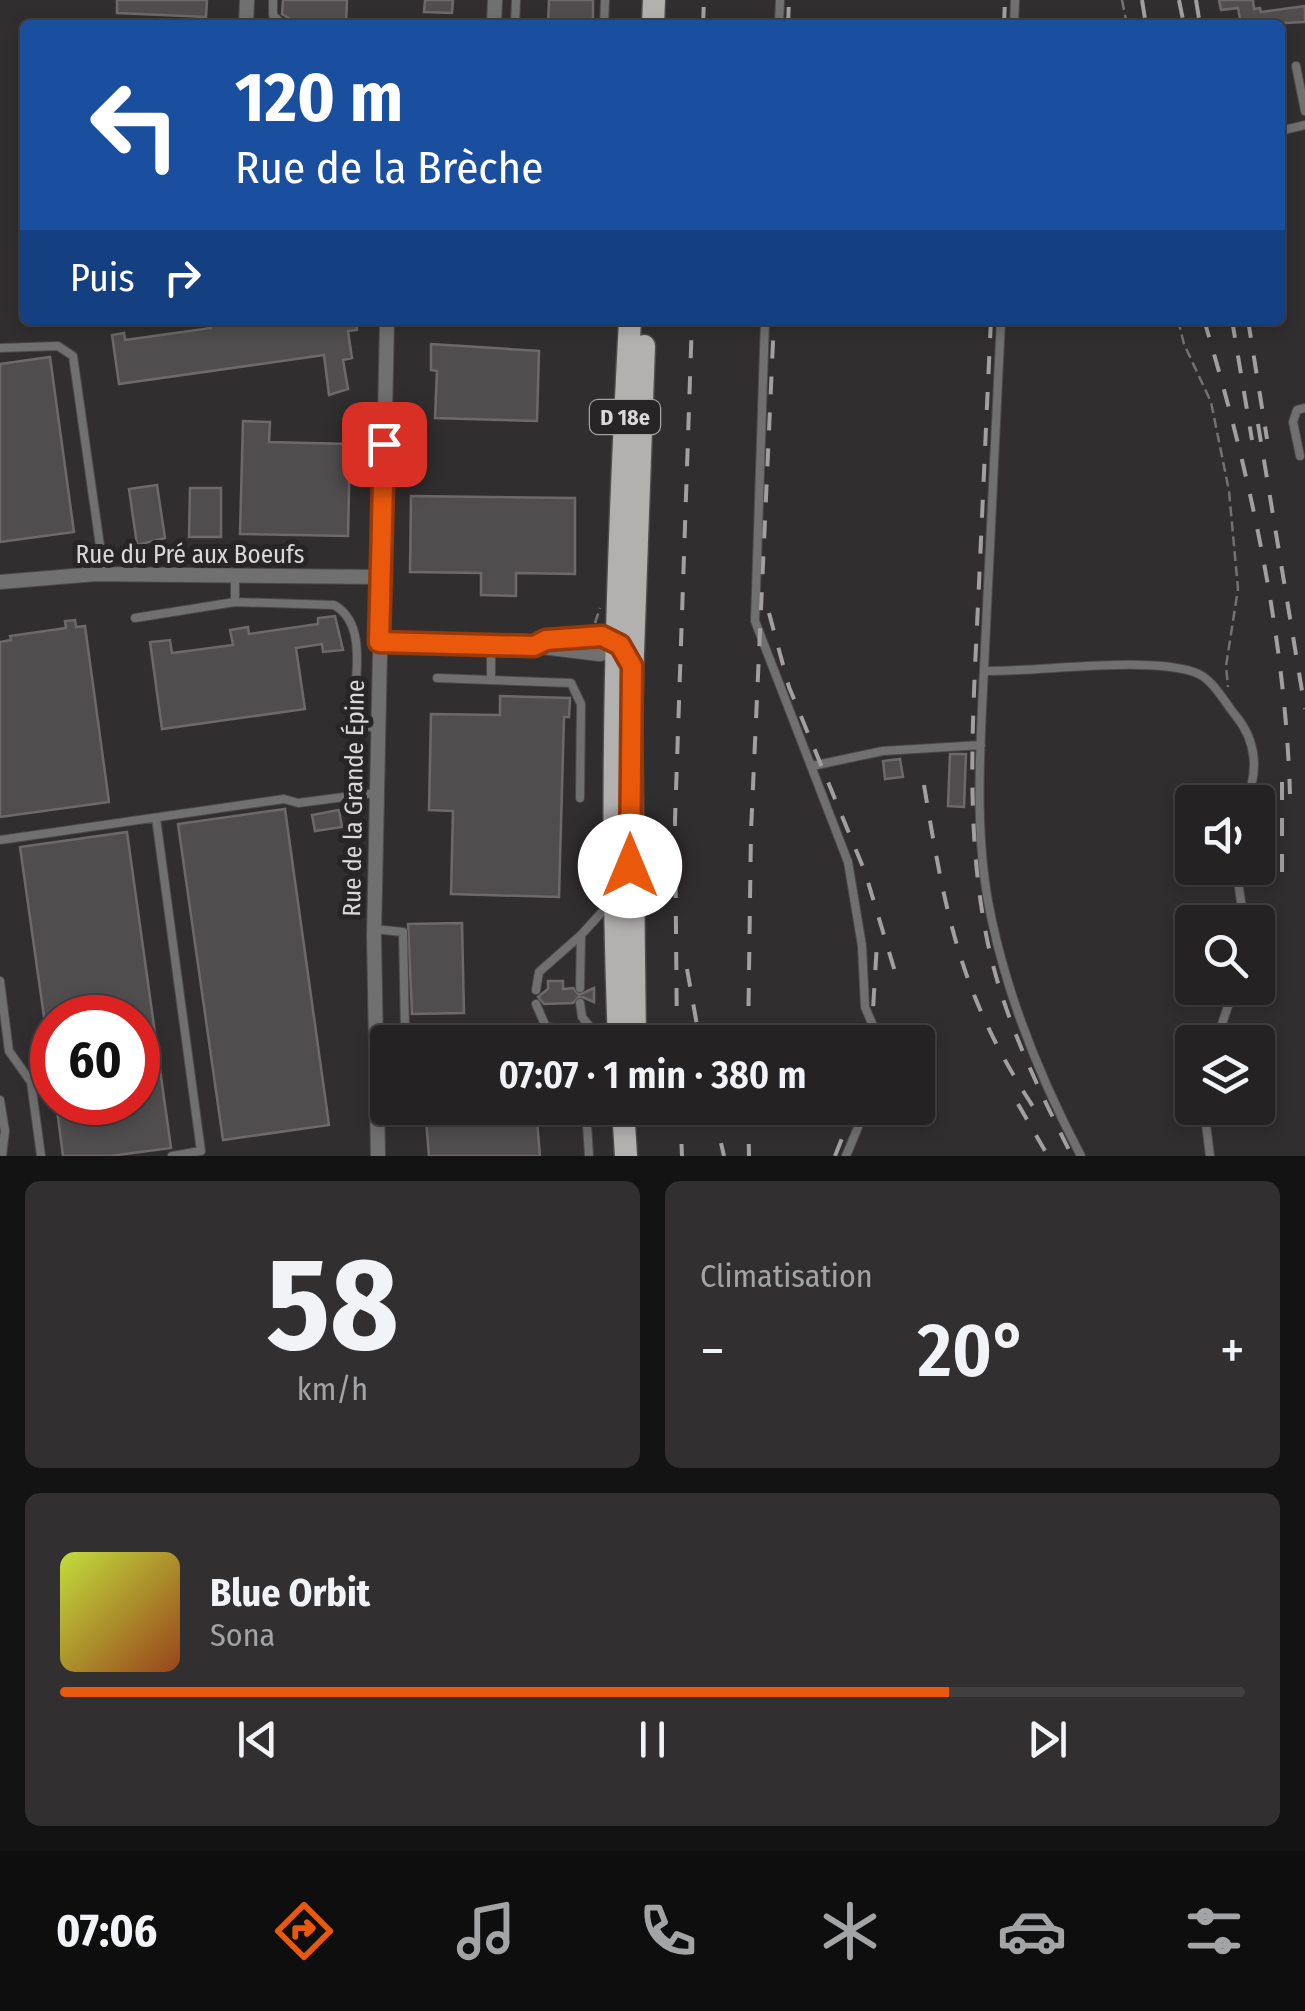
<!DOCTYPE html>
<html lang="fr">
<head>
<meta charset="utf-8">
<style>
  body { margin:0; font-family:"Fira Sans Condensed",sans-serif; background:#312f30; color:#f1f3f6; height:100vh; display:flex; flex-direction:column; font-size:38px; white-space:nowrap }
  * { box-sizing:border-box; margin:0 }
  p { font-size:32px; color:#a3a4a6 }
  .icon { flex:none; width:55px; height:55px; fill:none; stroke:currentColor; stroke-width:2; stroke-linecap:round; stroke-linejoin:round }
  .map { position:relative; height:1156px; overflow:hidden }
  .panel { display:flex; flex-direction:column; gap:25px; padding:25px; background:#141313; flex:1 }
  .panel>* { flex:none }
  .top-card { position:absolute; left:20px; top:20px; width:1265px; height:305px; border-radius:10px; box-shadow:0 5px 15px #0003,0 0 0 2px #423f41; background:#1a4fa0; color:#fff; overflow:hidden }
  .fabs { position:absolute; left:1175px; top:785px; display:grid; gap:20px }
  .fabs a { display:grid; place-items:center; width:100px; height:100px; border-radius:10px; background:#252223; box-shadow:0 5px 15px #0003,0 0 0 2px #423f41; font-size:50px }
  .speed { position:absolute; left:30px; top:995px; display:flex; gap:20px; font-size:50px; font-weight:700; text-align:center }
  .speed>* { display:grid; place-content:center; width:130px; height:130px; border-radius:50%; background:#252223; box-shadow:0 5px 15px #0003,0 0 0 2px #423f41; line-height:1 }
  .speed .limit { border:15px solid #d22; background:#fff; color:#111 }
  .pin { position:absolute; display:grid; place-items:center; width:85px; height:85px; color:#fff; margin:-42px; border-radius:20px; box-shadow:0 5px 15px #0006 }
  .me { position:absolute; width:110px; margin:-55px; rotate:0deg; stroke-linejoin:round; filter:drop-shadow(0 0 8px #0008) }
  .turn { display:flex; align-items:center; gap:35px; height:210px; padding:0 50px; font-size:45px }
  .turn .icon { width:130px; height:130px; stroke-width:2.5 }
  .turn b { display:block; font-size:70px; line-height:85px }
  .then { display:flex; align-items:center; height:95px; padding:0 50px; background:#0003; gap:20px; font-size:38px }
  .big { font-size:75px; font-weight:600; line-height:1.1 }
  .panel .tile { flex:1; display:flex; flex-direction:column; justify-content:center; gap:15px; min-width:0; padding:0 35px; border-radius:15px; background:#312f30 }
  .panel .dial { align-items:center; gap:0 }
  .dial b { font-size:130px; line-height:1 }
  .song { display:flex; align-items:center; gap:30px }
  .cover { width:120px; height:120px; border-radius:15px; background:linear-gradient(135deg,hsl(70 70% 55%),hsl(20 70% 35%)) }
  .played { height:10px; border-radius:5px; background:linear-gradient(90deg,#ea580c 75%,#423f41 75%) }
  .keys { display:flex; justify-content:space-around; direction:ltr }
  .heat { display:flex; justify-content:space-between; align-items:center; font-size:55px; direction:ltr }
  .panel .tiles { flex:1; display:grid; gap:25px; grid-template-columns:1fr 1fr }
  .tile:last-child { grid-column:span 2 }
  .trip { position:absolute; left:370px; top:1025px; width:565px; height:100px; border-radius:10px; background:#252223; box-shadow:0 5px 15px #0003,0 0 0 2px #423f41; font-weight:600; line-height:100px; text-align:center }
  .tab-bar { display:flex; height:160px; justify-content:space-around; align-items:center; background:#0f0e0e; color:#a3a4a6 }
  .tab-bar .icon { width:70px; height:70px }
  .tab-bar .active { color:#ea580c }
  .tab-bar b { font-size:45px; color:#f1f3f6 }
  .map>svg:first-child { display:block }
  .building { fill:#504d4e; stroke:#6d696a; stroke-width:2.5 }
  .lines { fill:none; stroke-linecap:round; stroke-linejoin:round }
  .service-casing { stroke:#4c494a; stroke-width:10 }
  .minor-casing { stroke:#4c494a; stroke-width:16 }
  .primary-casing { stroke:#4c494a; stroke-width:25 }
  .path { stroke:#747172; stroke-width:2.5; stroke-dasharray:10 5; stroke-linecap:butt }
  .service { stroke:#717070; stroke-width:8 }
  .minor { stroke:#717070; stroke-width:14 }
  .primary { stroke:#b3b0b0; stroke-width:22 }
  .rail { stroke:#a19fa0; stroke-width:4; stroke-dasharray:18 18; stroke-linecap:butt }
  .route-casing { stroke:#983908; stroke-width:25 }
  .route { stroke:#ea580c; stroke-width:18 }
  .labels { text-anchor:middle; stroke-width:10; stroke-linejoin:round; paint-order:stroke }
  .shield { fill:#272525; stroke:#a4a2a3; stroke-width:2.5 }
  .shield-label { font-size:22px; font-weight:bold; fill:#dad8d9 }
  .street-label { font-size:25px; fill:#dad8d9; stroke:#272525 }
</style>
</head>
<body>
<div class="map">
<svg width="1305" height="1156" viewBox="0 0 1305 1156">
  <rect width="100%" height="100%" fill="#312e2f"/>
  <!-- building -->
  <path class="building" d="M117 0H207L206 17 117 13Z
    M283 0H347L346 25H300L282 14Z
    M425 0H453L452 13 424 12Z
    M549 0H593V25H548Z
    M1219 0H1253L1254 9 1260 8 1261 12 1305 6V22L1241 25 1238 8 1221 10Z
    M210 320H356L357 330 348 331 352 358 343 360 348 389 329 395 324 355 119 384 112 335 124 333 125 340 211 328Z
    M431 344 539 351 537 421 435 418 437 371 431 370Z
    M50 357 74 532 0 542V364Z
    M243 421 270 422 269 442 350 444 348 536 240 534Z
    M157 485 165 538 137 545 129 489Z
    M190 488H221V537H189Z
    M411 496 575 498V574L516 573V596L481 595V573L410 572Z
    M335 616 343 650 323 652 322 644 296 648 305 709 162 729 150 642 170 640 172 653 233 645 230 630 248 627 249 634 318 624V618Z
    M75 620 76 627 85 626 109 802 0 817V642L11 640 10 636 66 628 65 621Z
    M500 696 570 698 569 717H564L559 897 451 894 453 811 429 810 431 714 500 715Z
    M950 754H966L964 807 948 806Z
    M900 759 903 777 885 779 883 761Z
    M285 809 329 1125 223 1140 178 824Z
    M339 810 342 827 315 831 312 815Z
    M127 832 171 1148 110 1156H63L56 1102H138V1018H52V1037L47 1038 20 847Z
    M462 923 464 1013 412 1014 408 924Z
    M548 981H563V989L573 988 579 995 594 988V1002L580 996 573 1003 544 1004 538 997 548 989Z
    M425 1108H536L540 1156H429Z"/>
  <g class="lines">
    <defs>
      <path id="service" d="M273 0V15L283 25
        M515 25 516 0
        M604 25 605 0
        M779 25 780 0
        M1014 25 1015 0
        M1296 66 1305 111
        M1280 131 1305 125
        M765 320 755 621 848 862 862 946 865 1007 880 1042
        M1001 320C996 429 991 538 985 648 981 738 972 832 992 921 1010 1004 1042 1082 1081 1156
        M0 348 58 346 73 356 104 574
        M1300 456 1293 422 1297 410 1305 408
        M235 602V575
        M135 618 235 602 334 605C371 625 352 688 354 723L376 728
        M984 671C1040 672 1145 656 1194 672 1213 678 1224 702 1236 716 1257 742 1259 773 1245 802
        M437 678 571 683 581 704 580 798
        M491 679V645
        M812 766 883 751 981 745
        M156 818 201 1151 172 1156
        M0 840 284 799 298 803 375 793
        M1236 868 1244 922
        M374 929 403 932 405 1029
        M0 981 9 1051 31 1082 41 1156
        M580 988 581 935 610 903
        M536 990 539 972 581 935
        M580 1003 582 1017 602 1042
        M536 1004 546 1027 593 1032
        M374 1029 475 1028
        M1216 1042 1234 988
        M0 1100 5 1131 2 1156
        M586 1108 589 1156
        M1204 1108 1210 1156
        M846 1156 866 1108"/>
      <path id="minor" d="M246 25 247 0
        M494 25 495 0
        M0 582 96 574 380 577
        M379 642 534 646 599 654 621 651
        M534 646C560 632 594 647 616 625
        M378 1156 374 936 387 320"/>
      <path id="primary" d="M653 25 654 0
        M619 1042C609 801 617 561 630 320
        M635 1042 631 708 644 346
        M623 1108 626 1156"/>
    </defs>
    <!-- service casing -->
    <use href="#service" class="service-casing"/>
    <!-- minor casing -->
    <use href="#minor" class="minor-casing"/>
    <!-- primary casing -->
    <use href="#primary" class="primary-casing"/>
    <!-- path -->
    <path class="path" d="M1122 0 1127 25
      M1178 320 1184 344 1211 402 1229 491 1238 589 1226 666 1228 687
      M595 623 600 608"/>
    <!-- service -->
    <use href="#service" class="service"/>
    <!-- minor -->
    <use href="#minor" class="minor"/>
    <!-- primary -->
    <use href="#primary" class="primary"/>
    <!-- rail -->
    <path class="rail" d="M1142 0 1146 25
      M1179 0 1184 25
      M1196 0 1200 25
      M703 25 704 0
      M788 25 789 0
      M1004 25 1005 0
      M991 320C986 422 982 523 977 625 972 733 966 838 988 944 1004 1019 1038 1088 1072 1156
      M1204 320C1250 473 1285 634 1290 794
      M1232 320 1252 440
      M1248 320 1267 439
      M1258 424 1305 709
      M769 613 789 687 865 872 899 985
      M1282 782V887
      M924 785C946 918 961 999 1038 1114
      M687 969 700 1042
      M677 1042 675 820 692 320
      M748 1042 751 831 774 320
      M871 1042 877 943
      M1018 1104 1048 1156
      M680 1108 682 1156
      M713 1108 724 1156
      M748 1108 749 1156
      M835 1156 854 1108"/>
  </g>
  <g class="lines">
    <defs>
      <path id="route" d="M384 444 379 642 534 646 546 640 602 636 620 645 632 666 630 866"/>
    </defs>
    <!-- route casing -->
    <use href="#route" class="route-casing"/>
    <!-- route -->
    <use href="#route" class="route"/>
  </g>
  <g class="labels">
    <!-- shield labels -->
    <rect class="shield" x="590" y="400" width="70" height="34" rx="8"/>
    <g class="shield-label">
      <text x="625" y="425">D 18e</text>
    </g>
    <!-- street labels -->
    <g class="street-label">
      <text x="190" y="563">Rue du Pré aux Boeufs</text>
      <text transform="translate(353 798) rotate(-89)" y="9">Rue de la Grande Épine</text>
    </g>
  </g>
</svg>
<div class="fabs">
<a><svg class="icon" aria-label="sound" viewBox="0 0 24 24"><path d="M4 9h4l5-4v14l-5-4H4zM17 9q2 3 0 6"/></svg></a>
<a><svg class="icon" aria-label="search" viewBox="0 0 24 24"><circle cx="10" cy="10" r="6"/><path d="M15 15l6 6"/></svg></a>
<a><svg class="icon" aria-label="layers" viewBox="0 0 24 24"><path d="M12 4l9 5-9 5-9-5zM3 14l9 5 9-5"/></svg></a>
</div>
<div class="speed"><div class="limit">60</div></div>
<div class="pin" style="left:384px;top:444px;background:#d93025"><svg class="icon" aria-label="arrive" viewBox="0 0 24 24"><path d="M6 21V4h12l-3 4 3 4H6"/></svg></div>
<svg class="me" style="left:630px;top:866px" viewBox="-20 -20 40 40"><circle r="19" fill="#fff"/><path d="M0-13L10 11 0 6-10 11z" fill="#ea580c"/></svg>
<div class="trip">07:07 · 1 min · 380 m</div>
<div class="top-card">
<div class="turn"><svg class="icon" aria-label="left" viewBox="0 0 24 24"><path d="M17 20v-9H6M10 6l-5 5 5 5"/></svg><div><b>120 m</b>Rue de la Brèche</div></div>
<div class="then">Puis<svg class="icon" aria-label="right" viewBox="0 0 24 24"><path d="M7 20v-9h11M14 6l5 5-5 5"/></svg></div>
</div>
</div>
<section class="panel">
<div class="tiles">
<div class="tile dial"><b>58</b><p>km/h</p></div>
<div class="tile"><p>Climatisation</p>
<div class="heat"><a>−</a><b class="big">20°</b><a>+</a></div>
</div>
<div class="tile">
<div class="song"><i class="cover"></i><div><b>Blue Orbit</b><p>Sona</p></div></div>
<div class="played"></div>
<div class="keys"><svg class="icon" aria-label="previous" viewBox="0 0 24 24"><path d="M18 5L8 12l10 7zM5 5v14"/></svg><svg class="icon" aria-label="pause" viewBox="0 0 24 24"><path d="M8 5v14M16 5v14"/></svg><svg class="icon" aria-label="next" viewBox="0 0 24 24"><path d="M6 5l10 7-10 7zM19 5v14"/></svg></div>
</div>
</div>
</section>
<nav class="tab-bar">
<b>07:06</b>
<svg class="icon active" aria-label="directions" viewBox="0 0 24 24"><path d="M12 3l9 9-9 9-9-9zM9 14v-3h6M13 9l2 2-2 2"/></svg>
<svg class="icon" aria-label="music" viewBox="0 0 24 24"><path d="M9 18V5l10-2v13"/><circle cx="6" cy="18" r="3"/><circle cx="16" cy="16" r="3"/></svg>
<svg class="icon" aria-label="phone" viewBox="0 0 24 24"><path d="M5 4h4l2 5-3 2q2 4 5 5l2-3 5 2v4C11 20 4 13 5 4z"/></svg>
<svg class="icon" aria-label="climate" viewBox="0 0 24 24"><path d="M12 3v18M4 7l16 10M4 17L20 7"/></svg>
<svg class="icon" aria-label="car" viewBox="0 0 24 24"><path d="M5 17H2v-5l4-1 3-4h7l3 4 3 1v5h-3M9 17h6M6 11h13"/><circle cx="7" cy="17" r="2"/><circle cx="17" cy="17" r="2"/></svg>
<svg class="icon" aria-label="filters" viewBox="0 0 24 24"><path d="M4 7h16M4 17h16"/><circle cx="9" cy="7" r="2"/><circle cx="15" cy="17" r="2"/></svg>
</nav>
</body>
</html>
